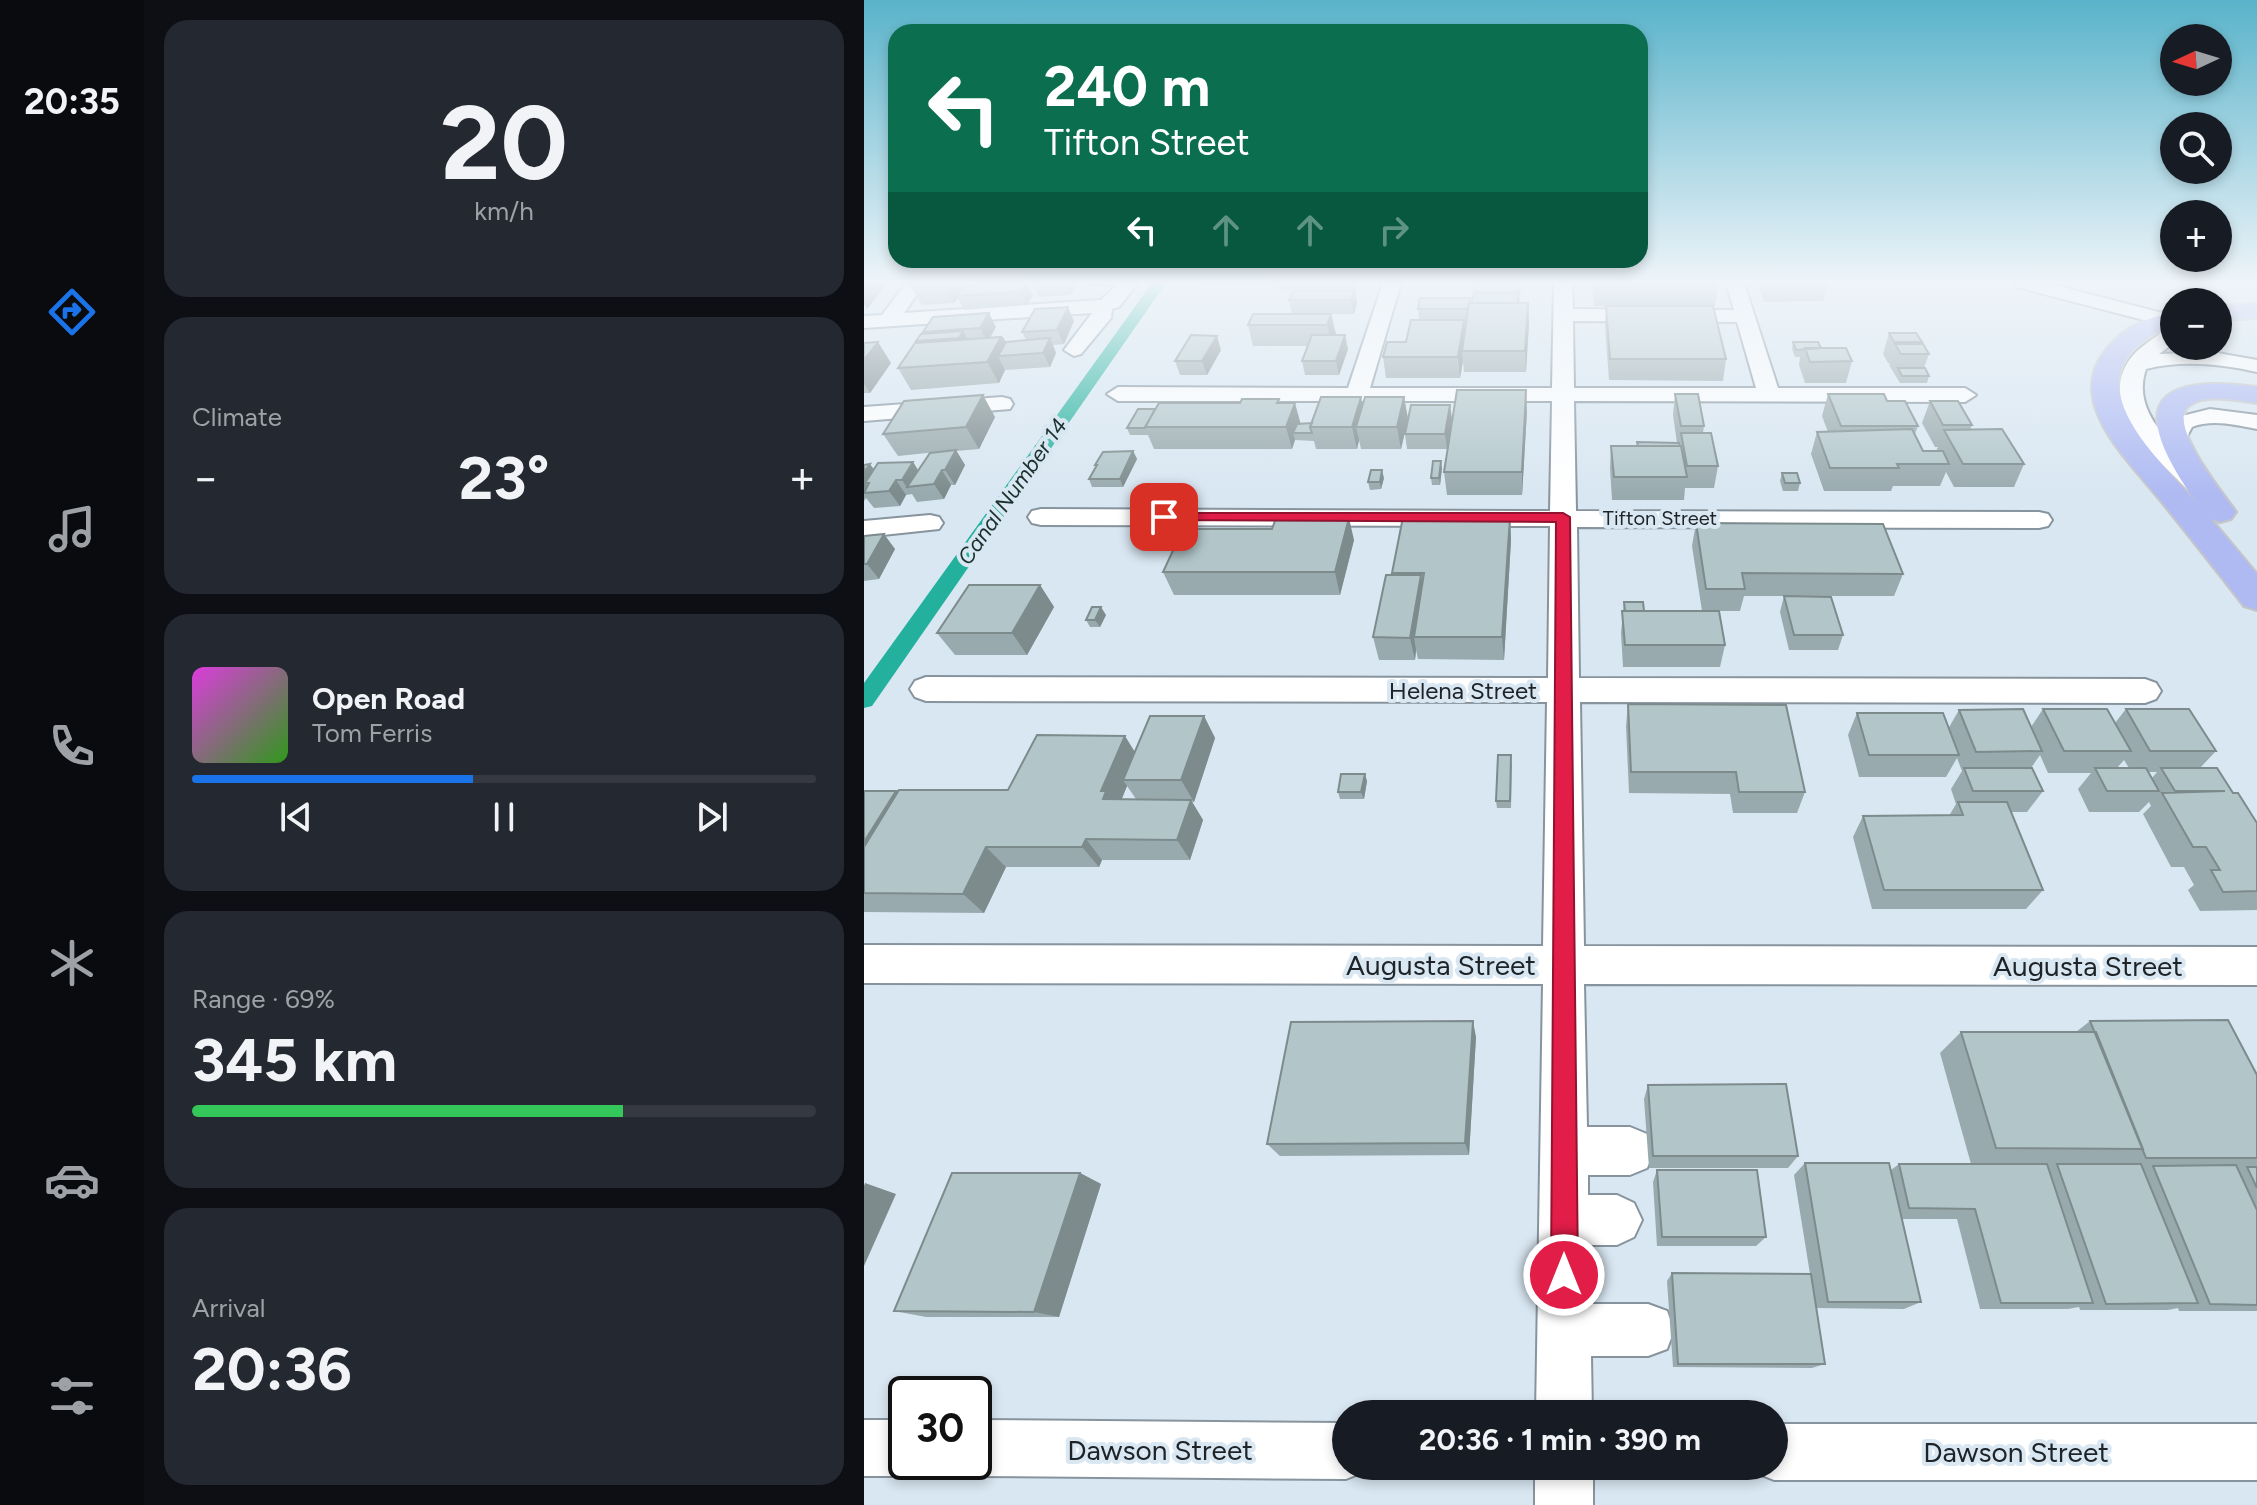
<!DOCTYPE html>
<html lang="en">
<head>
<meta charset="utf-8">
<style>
  body { margin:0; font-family:Figtree,sans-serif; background:#242831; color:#f1f3f6; height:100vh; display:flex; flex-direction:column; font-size:30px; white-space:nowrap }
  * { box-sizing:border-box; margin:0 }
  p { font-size:26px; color:#9ea1a6 }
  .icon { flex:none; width:44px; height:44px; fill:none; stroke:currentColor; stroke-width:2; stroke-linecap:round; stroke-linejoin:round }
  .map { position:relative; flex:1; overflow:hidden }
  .panel { display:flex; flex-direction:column; gap:20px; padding:20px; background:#0d0f14; width:720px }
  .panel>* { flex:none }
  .top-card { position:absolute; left:24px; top:24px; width:760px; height:244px; border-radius:24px; box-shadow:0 4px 12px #0003; background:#0b6e4f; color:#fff; overflow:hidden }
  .needle { width:52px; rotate:266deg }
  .buttons { position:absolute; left:1296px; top:24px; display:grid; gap:16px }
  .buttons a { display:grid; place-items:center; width:72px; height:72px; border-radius:50%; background:#171b24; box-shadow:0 4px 12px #0003; font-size:40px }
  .speed { position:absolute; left:24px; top:1376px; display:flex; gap:16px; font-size:40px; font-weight:700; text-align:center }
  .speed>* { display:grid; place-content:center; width:104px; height:104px; border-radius:50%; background:#171b24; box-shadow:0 4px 12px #0003; line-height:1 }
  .speed .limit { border:4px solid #111; border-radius:12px; background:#fff; color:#111 }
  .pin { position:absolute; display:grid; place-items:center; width:68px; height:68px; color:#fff; margin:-34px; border-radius:16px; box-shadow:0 4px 12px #0006 }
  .me { position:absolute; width:88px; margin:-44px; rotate:0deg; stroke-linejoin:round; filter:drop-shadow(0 0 6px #0008) }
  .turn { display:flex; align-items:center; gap:28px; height:168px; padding:0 24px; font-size:36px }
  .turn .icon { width:104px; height:104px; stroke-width:2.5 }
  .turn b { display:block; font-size:56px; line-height:68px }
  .lanes { display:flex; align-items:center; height:76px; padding:0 24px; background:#0003; justify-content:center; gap:40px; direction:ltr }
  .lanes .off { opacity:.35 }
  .big { font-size:60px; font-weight:700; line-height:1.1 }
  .panel .card { flex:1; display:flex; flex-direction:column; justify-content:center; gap:12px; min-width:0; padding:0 28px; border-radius:24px; background:#242831 }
  .panel .dial { align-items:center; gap:0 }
  .dial b { font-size:104px; line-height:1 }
  .song { display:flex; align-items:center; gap:24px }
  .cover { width:96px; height:96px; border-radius:12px; background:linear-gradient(135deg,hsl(300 70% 55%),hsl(110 70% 35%)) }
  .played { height:8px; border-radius:4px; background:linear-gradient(90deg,#1a73e8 45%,#363941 45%) }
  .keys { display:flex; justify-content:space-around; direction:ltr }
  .heat { display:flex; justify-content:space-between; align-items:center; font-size:44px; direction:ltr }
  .charge { height:12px; border-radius:6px; background:linear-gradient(90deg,#34c759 69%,#363941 0) }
  .trip { position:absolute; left:468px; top:1400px; width:456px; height:80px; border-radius:40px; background:#171b24; box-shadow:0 4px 12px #0003; font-weight:700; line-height:80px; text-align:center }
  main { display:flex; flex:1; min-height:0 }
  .dock { display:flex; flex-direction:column; width:144px; justify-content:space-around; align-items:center; background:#090b0e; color:#9ea1a6 }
  .dock .icon { width:56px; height:56px }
  .dock .on { color:#1a73e8 }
  .dock b { font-size:36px; color:#f1f3f6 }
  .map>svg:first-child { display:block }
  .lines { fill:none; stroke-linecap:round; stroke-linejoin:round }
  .canal { fill:#23b19d; fill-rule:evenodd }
  .minor-casing { stroke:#87949e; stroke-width:4 }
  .major-casing { stroke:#c4c6c7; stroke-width:4 }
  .minor { fill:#fff; fill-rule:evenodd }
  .major { fill:#afbaf3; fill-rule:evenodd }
  .wall { fill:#99aaae; fill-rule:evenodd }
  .shaded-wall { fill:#7d8b8d }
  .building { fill:#b2c6ca; stroke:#7d8b8d; stroke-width:2 }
  .route { fill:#e11d48; stroke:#92132f; stroke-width:2 }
  .labels { text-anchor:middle; stroke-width:8; stroke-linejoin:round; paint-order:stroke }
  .far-street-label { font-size:20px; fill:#1e2327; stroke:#d9e7f2 }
  .far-water-label { font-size:22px; font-style:italic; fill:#1b312d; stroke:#d9e7f2 }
  .street-label { font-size:24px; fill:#1e2327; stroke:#d9e7f2 }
  .near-street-label { font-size:28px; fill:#1e2327; stroke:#d9e7f2 }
</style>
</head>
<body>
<main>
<nav class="dock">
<b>20:35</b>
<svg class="icon on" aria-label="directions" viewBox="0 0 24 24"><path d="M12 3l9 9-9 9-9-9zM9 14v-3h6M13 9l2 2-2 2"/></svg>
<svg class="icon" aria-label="music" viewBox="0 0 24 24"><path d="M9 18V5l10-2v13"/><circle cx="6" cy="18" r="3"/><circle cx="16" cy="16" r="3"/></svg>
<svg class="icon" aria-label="phone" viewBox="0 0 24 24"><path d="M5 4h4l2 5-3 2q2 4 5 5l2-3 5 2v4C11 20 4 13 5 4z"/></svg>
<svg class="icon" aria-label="climate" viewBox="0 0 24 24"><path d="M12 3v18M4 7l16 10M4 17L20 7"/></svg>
<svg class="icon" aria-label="car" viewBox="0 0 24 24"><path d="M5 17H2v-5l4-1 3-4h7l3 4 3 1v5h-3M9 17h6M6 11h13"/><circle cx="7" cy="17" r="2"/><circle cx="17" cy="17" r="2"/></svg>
<svg class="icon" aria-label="filters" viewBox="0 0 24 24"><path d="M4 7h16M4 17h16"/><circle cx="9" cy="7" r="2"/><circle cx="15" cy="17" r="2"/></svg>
</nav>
<section class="panel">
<div class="card dial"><b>20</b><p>km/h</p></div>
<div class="card"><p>Climate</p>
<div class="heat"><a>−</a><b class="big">23°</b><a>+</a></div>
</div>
<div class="card">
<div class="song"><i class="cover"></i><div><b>Open Road</b><p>Tom Ferris</p></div></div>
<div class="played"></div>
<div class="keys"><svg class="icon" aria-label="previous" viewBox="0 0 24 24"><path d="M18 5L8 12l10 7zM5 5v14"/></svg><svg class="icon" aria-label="pause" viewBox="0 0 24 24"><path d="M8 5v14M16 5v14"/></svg><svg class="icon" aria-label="next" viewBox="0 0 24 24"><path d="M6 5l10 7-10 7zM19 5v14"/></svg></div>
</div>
<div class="card"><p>Range · 69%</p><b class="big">345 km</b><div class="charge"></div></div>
<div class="card"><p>Arrival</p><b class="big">20:36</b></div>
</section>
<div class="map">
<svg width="1393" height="1505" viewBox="0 0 1393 1505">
  <rect width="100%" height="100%" fill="#d9e7f2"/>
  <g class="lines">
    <!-- canal -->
    <path class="canal" d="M288 283H302L8 706 0 708V683Z"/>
    <defs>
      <path id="minor" d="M42 283H61L40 313 237 300 255 283H274L255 307 248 309 247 318 217 354 210 356 200 350 228 313 0 328V316L18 315Z
        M519 283H537L506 388H688L690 283H708L709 309 870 310 862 283H880L914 388H1101L1112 395 1101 402 710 401 712 511 1175 512 1184 514 1188 520 1184 526 1175 528 713 527 715 678 1281 679 1292 683 1297 691 1292 699 1281 703 716 702 720 946 1393 947V985L720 984 723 1127H766L783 1134 790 1151 783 1168 766 1175H724V1195H753L770 1203 778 1220 770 1237 753 1245H725L726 1304H784L803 1311 810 1330 803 1349 784 1356H727L728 1414H672L679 984 0 983V945L679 946 683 702 62 701 51 697 46 689 51 681 62 677 684 678 686 526 177 525 168 523 164 517 168 511 177 509 686 511 688 401H254L243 394 254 387 484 388ZM709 321 873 322 892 388H710Z
        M1151 283H1182L1310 316V343L1295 354 1348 352 1393 360V372C1356 364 1319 360 1282 369 1273 395 1284 416 1300 436L1310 418 1346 409 1393 415V429C1372 425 1348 419 1328 427L1320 442 1306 443 1346 485 1342 490H1324C1295 460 1237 412 1262 365 1270 350 1285 342 1298 332L1295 324 1153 287Z
        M138 397 146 399 149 404 146 409 0 421V407Z
        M66 515 75 517 79 523 75 529 0 537V521Z
        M0 1420H42V1462H65L62 1468 42 1476H0Z
        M110 1420 482 1423V1466H504L502 1471 482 1479 110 1476 90 1468 87 1462H110Z
        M910 1424H1393V1480H910L890 1472 887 1466H910Z
        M671 1466H729V1505H671Z"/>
      <path id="major" d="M1393 304V318L1354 320V306Z
        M1310 312V326C1296 330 1283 337 1272 347 1220 395 1301 465 1332 502 1271 416 1275 371 1393 387V403C1374 401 1343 393 1326 405 1300 422 1361 496 1372 512L1367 519 1356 522 1347 519 1393 574V610L1380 606C1353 571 1325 536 1297 501 1267 463 1202 405 1239 354 1257 328 1280 319 1310 312Z"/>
    </defs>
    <!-- minor casing -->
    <use href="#minor" class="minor-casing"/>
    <!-- major casing -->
    <use href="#major" class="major-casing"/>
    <!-- minor -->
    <use href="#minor" class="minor"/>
    <!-- major -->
    <use href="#major" class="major"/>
  </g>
  <!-- wall -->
  <path class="wall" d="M48 283H104L103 285 135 283H212L207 295 175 297 168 283 164 284 169 295 163 305 100 310 94 298 90 303 58 305 46 285Z
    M221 283H250L247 287H222Z
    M335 283H495L491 290 493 303 490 314H468L471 335 484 349 475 375H441L438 361 443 346H389L384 325 428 314 425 300 429 291H416L414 285H336Z
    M611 283H657L656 303H664L665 323 662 372H600L599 361 596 378H522L519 357 542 342 555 320 554 309 608 303Z
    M728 283H854L851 306H802L862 359 859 381 745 380 741 326 742 306H730Z
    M893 283H960L962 288 959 301 900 302Z
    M210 321 200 344 189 345 192 353 186 367 141 370 135 383 47 390 34 368 53 343 52 341 60 334 59 332 132 327 126 338 139 337 141 342 162 340 158 332Z
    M1025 333 1058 342 1057 344 1065 354 1060 368 1065 376 1063 383H1036L1025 365 1026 363H1024L1019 354Z
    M929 342 957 348 988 361 982 383H941L935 365 936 357H939H931L928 349Z
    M0 343 27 363 6 393H0Z
    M357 350 343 375H316L311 361Z
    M811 394 840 426 839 433 854 466 850 488H821L820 500H748L746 468 747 446H773L813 443 809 415Z
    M964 394 1023 401 1054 426 1051 434 1059 451H1072L1074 447H1071L1058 423 1066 401 1108 425 1106 430 1160 464 1150 487H1090L1082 472 1076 486H1029L1027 491H960L947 454 953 432H964L958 416Z
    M497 397 498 407 540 397 544 419 537 449H497L495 440 493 449H452L450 441 431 440 428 449H290L284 435H266L263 428 291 409 376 403 415 399 416 403 437 424 448 423Z
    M663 411 658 495H583L580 472Z
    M131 417 115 449 92 451 101 465 91 485H87L80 499 53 502 48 494 42 495 36 506 10 508 2 498 0 501V465L10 469 49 462 54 470 73 452 34 456 19 434Z
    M588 419 583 449H543L541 434Z
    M269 451 273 459 259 487H228L225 479 232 467 231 465Z
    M578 468 576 485H568L567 478Z
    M918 473 936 483 934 491H919L916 481Z
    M520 478 517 489 506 490 504 482Z
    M646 517 647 540 640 660 554 659 552 650 551 660H515L509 637 528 573Z
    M832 523 1039 574 1030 596H880L876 611H855L861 645 856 667H759L757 633 760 602 780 611H838L828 546Z
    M408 529 490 540 476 595H310L299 572Z
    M0 536 31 549 15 579 0 581Z
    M176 585 190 607 163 655H91L73 633Z
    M920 596 979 635 974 650H925L916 612Z
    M242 615 236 627H226L222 620Z
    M764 704 941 792 933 813H869L866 794 765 793 762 726Z
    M1179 709 1251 723 1262 709 1352 751 1336 768 1369 793 1393 823V910L1336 911 1324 890 1330 885 1320 867H1307L1279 814 1287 806 1285 802 1275 812H1225L1214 789 1227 773H1184L1176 755 1167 768 1179 791 1163 812H1147L1179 890 1162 909H1008L989 837 999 816H1085L1092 804 1087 789 1098 771 1093 758 1082 777H995L984 735 993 713 1084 729 1095 710 1167 727ZM1260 760 1265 768H1253ZM1284 772H1293L1288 778Z
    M340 716 351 738 330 802H328L339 820 326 860H238L235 867H142L120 913 0 912V791L34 792 144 790 271 752ZM263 786 272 799H258Z
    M648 762 647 808H633L632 801Z
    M503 781 500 799H476L474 792Z
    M1226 1021 1393 1075V1311H1315L1314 1308 1304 1310H1216L1215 1307 1204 1309H1116L1093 1219H1038L1057 1302 1040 1309 952 1308 961 1364 948 1368 809 1367 803 1281 808 1273 946 1274 930 1175 941 1163 1027 1170 1035 1164H1107L1076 1053 1097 1032H1212Z
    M612 1037 605 1155 416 1156 403 1144Z
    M784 1085 934 1156 924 1168H785L780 1099Z
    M793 1170 902 1237 892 1246H793L789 1182Z
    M216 1173 237 1184 195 1317H62L30 1311Z"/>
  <!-- shaded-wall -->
  <path class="shaded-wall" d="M0 283H24L3 309 0 304Z
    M79 283H104L95 296H92L94 298 90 303Z
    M161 283H163L169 295 163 305 156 292Z
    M201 283H212L207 295Z
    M489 283H495L490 291Z
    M491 290 493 303 490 314 487 300Z
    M664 303 665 323 662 372 661 351Z
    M204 307 210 321 200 344 193 330Z
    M125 313 132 327 123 342 116 328Z
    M467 314 472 334 468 346 463 325Z
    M600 320 602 341 598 351 599 361 596 378 594 357Z
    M99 331 107 345 103 353 95 338Z
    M481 335 484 349 475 375 472 361Z
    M353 336 357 350 343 375 338 361Z
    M137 337H139L143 344 134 356 141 370 135 383 123 362Z
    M186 338 192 353 186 367 179 353Z
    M14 342 27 363 6 393 0 384V360Z
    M662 390 663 411 658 495V472Z
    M119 395 131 417 115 449 102 427Z
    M497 397 501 419 492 427 495 440 493 449 488 427Z
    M540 397 544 419 537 449 533 427Z
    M431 403 437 425 429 433 431 440 428 449 422 427Z
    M586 405 588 419 583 449 581 434Z
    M92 450 101 465 91 485 81 470Z
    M269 451 273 459 259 487 256 479Z
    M577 461 578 468 576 485 575 478Z
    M49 462 58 477 43 487 48 495 38 480Z
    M6 464 17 479 1 483 7 491 0 493V472Z
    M78 470 87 485 80 499 70 484Z
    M518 470 520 478 517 489 516 482Z
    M32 480 42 495 36 506 25 491Z
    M646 517 647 540 640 660 638 637Z
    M485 518 490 540 476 595 471 572Z
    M20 534 31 549 15 579 3 564Z
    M557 575 560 598 550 637 552 650 551 660 546 638Z
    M176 585 190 607 163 655 148 633Z
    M237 607 242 615 236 627 231 620Z
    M340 716 351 738 330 802 317 780Z
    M261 736 274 757 259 780 263 786 254 807 239 799 237 791Z
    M501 774 503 781 500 799 497 792Z
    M32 791 54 812 0 893V842Z
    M327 800 339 820 326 860 313 840Z
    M222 839 238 860 235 867 218 847Z
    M122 847 142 867 120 913 99 894Z
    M609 1021 612 1037 605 1155 601 1143Z
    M216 1173 237 1184 195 1317 170 1312Z
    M1 1183 32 1194 0 1266V1186Z"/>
  <!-- building -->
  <path class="building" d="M48 283H78L46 285Z
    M135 283H161L156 292 92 296 100 285Z
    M611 283H655V292H610Z
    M900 283H960L962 288H902Z
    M430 290H491L487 300H425Z
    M609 294H654V303H608Z
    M556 298H606L604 309H554Z
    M605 303H664L661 351H598Z
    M742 306H849L862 359H746Z
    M204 307 193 330 158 332 171 309Z
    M125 313 116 328 59 332 69 317Z
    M389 314H467L463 325H384Z
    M547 320H600L594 357H519L523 342H542Z
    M99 331 95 338 52 341 57 334Z
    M1025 333H1052L1058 342H1030Z
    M327 335 353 336 338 361H311Z
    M448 335H481L472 361H438Z
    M137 337 123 362 34 368 51 343Z
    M186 338 179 353 134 356 142 342Z
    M14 342 0 360V343Z
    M929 342H954L957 348 932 350Z
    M1031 344H1059L1065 354H1037Z
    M941 348H982L988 361 946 362Z
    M1034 368H1061L1065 376H1038Z
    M593 390H662L658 472H580Z
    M811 394H834L840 426H817Z
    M964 394H1020L1023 401H1041L1054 426H977Z
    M119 395 102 427 19 434 40 401Z
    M457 397H497L488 427H446Z
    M501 397H540L533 427H492Z
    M378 399H415L413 403H431L422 427H281L295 403H376Z
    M1066 401H1094L1108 425H1079Z
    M547 405H586L581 434H541Z
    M274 409H291L281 428H263Z
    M448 423 446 427 448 433H429L433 424Z
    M1048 429 1059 451H1079L1085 464H1033L1035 468H966L953 432Z
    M1138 429 1160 464H1099L1080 430Z
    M817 433H847L854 466H823Z
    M773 442 815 443 816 446H774Z
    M747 446H817L823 477H750Z
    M92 450 81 470H78L70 484 43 487 66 453Z
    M269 451 256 479H225L233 465H231L239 452Z
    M569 461H577L575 478H567Z
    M49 462 38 480H32L25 491 0 493 5 483H1L14 463Z
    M6 464 0 472V465Z
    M507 470H518L516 482H504Z
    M918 473H933L936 483H921Z
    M539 517H646L638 637H550L560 573H528Z
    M412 518H485L471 572H299L319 529H408Z
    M832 523 1019 524 1039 574 878 573 881 589H842Z
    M20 534 3 564H0V536Z
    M522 575H557L546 638 509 637Z
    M105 585H176L148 633H73Z
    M920 596 967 597 979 635H930Z
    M760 602H779L780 611H761Z
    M228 607H237L231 620H222Z
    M758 611H855L861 645H761Z
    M764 704 922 705 941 792H875L872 772H767Z
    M1159 709 1178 751 1112 752 1095 710Z
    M1179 709H1243L1267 751H1200Z
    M1262 709H1325L1352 751H1286Z
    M993 713H1079L1095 755H1005Z
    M286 716H340L317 780H259Z
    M173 735 261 736 237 791H242L239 799 327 800 313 840 222 839 218 847H122L99 894 0 893V847L35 790H144Z
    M634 755H647L646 801H632Z
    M1100 768H1168L1179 791H1109Z
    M1231 768H1282L1295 791H1243Z
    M1297 768H1353L1369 793H1374L1393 823V891L1359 892 1347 870H1356L1342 847H1329L1298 793 1361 791H1311Z
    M477 774H501L497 792H474Z
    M0 791H32L0 842Z
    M1094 802H1143L1179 890H1020L999 816 1099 815Z
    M1364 1020 1393 1075V1158H1282L1226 1021Z
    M609 1021 601 1143 403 1144 427 1022Z
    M1097 1032H1232L1279 1149 1132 1148Z
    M922 1084 934 1156H789L784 1085Z
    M941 1163H1025L1057 1302H964Z
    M1035 1164H1183L1229 1303H1137L1111 1209 1045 1208Z
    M1193 1164H1277L1334 1303 1242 1304Z
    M1372 1165 1393 1210V1305L1346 1304 1289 1166Z
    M1383 1167H1393V1188Z
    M793 1170H893L902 1237H798Z
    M88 1173H216L170 1312 30 1311Z
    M808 1273 947 1274 961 1364H814Z"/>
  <!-- sky -->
  <linearGradient id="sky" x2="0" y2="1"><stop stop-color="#59b3ca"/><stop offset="0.57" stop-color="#eef4f9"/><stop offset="1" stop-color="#eef4f9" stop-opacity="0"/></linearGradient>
  <rect width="1393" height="494" fill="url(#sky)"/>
  <!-- route -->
  <path class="route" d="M300 513H699L706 517 714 1275 710 1285 700 1289 691 1285 687 1275 692 522 295 520V514Z"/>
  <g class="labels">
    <!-- far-street labels -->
    <g class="far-street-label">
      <text x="796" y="525">Tifton Street</text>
    </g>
    <!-- far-water labels -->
    <g class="far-water-label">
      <text transform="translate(148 491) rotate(-55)" y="8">Canal Number 14</text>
    </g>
    <!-- street labels -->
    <g class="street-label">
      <text x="599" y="699">Helena Street</text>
    </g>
    <!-- near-street labels -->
    <g class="near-street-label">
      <text x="577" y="975">Augusta Street</text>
      <text x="1224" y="976">Augusta Street</text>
      <text x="296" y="1460">Dawson Street</text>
      <text x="1152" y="1462">Dawson Street</text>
    </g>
  </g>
</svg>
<div class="buttons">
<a><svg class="needle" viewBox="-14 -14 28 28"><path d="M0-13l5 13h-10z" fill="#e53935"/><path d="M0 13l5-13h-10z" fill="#9ea1a6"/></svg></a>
<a><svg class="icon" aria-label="search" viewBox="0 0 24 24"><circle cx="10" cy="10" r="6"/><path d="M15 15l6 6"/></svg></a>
<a>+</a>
<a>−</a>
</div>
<div class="speed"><div class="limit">30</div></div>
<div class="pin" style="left:300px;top:517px;background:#d93025"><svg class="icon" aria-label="arrive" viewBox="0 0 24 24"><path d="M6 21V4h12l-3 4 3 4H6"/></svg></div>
<svg class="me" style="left:700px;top:1275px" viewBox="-20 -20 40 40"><circle r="17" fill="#e11d48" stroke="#fff" stroke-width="3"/><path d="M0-11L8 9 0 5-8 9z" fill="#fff"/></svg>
<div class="trip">20:36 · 1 min · 390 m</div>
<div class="top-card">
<div class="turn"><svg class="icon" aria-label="left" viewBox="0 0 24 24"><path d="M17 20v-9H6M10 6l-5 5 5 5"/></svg><div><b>240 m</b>Tifton Street</div></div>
<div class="lanes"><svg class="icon" aria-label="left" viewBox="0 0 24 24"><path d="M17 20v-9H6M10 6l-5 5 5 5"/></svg><svg class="icon off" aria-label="ahead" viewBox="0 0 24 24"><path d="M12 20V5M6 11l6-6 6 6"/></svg><svg class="icon off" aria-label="ahead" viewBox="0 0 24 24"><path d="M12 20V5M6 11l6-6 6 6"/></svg><svg class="icon off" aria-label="right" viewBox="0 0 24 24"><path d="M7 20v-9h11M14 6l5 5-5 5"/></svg></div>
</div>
</div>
</main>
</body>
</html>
